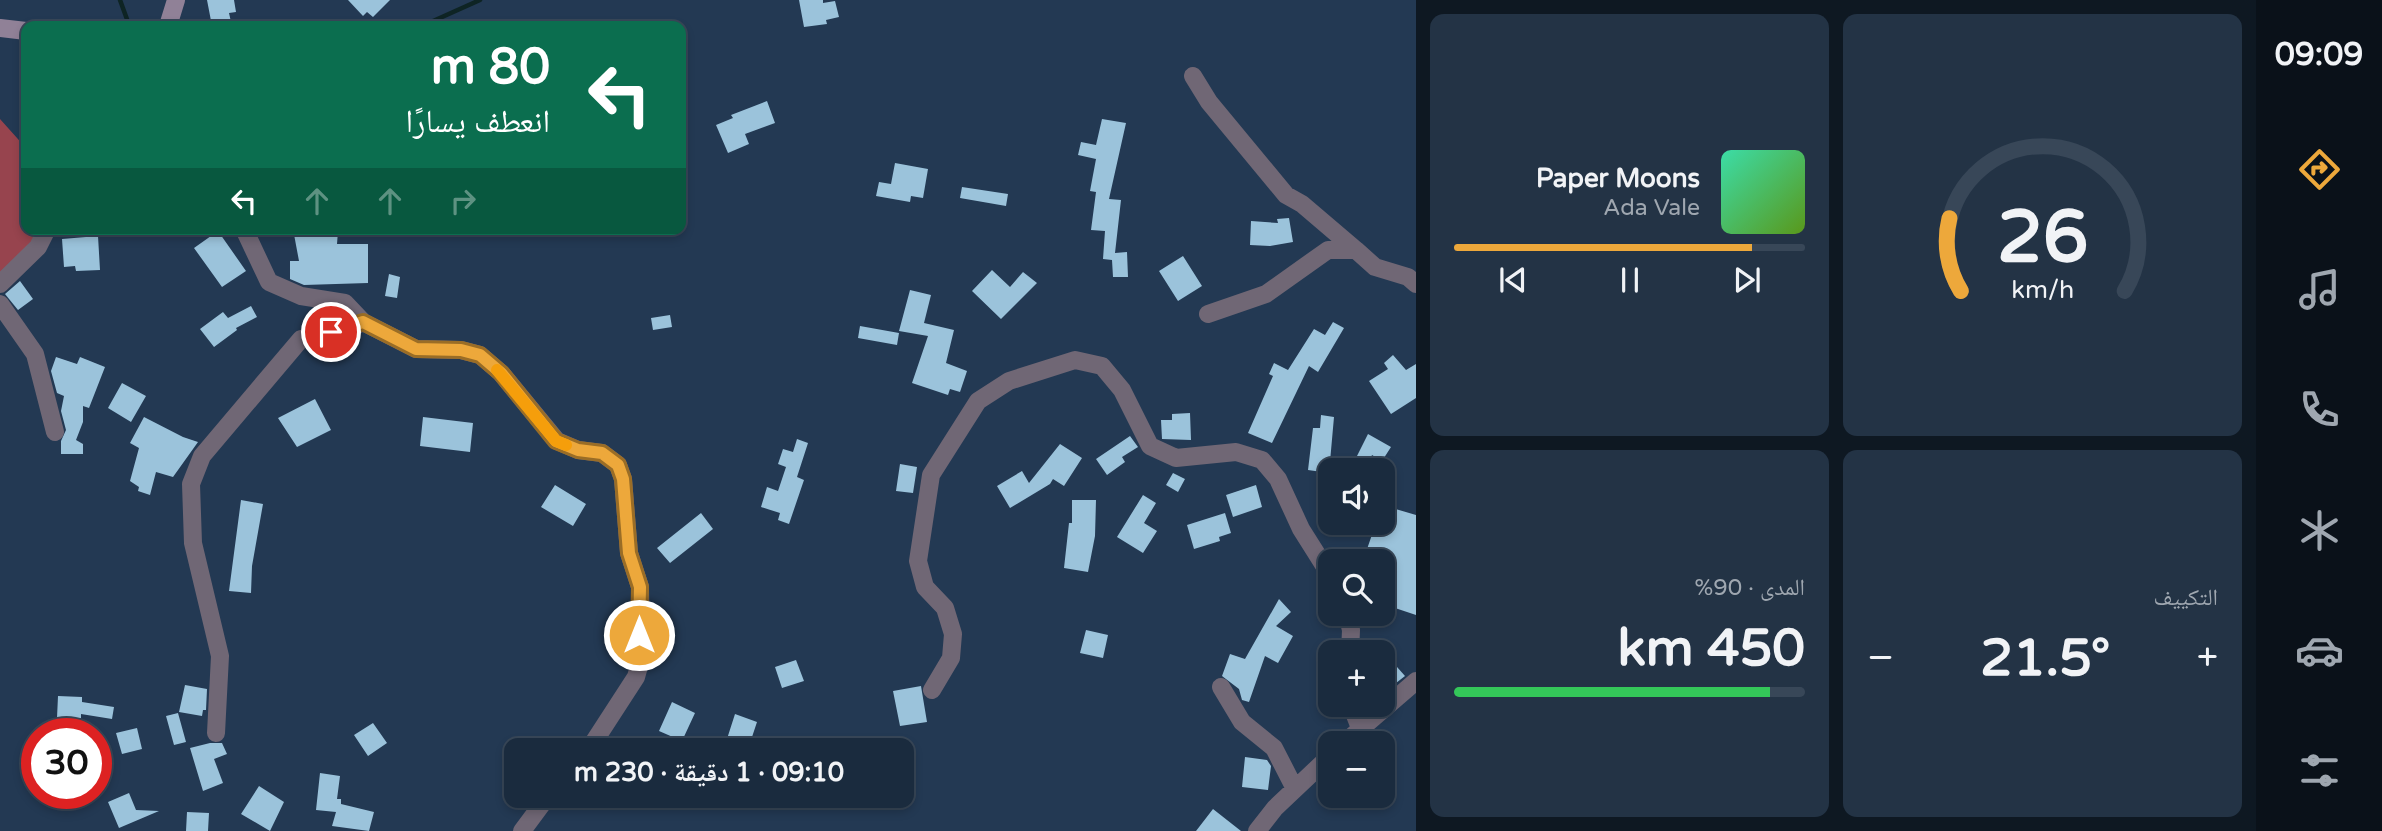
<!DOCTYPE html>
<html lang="ar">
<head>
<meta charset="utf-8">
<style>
  body { margin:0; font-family:"Varela Round","Noto Naskh Arabic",sans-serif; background:#233345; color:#f1f3f6; direction:rtl; height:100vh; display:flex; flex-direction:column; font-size:26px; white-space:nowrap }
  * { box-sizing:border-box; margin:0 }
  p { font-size:23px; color:#9fa7b0 }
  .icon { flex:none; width:38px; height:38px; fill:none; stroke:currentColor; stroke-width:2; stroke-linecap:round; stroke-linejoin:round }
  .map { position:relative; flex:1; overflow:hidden; direction:ltr }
  .panel { display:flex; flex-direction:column; gap:14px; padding:14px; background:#0e1822; width:840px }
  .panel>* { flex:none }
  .banner { position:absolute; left:21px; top:21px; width:665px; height:214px; border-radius:14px; box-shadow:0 4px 10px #0003,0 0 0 2px #384758; direction:rtl; background:#0b6e4f; color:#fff; overflow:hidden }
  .tools { position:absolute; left:1318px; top:458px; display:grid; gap:14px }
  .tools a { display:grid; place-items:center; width:77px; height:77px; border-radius:14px; background:#1a2b3e; box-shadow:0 4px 10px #0003,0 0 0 2px #384758; font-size:35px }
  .speed { position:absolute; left:21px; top:718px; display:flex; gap:14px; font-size:35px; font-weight:700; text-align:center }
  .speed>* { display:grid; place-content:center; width:91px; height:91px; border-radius:50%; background:#1a2b3e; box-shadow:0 4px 10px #0003,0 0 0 2px #384758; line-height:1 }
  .speed .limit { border:10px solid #d22; background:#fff; color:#111 }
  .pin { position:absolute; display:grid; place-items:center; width:60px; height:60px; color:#fff; margin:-30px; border:4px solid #fff; border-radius:50%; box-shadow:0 2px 7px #0007 }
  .me { position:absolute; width:77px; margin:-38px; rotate:0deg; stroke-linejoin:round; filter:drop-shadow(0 0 5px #0008) }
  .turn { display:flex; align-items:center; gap:24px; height:147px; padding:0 21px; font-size:32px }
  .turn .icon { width:91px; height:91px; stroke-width:2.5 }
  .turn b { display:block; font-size:49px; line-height:60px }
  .lanes { display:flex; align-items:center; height:66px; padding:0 21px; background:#0003; justify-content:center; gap:35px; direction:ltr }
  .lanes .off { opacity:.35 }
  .big { font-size:52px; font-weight:700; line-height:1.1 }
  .panel .widget { flex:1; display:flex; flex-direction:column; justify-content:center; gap:10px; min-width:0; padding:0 24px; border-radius:14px; background:#233345 }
  .panel .dial { align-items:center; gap:0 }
  .dial svg { height:182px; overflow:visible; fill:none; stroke:#384758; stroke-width:7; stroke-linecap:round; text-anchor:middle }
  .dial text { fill:#f1f3f6; stroke:none }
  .song { display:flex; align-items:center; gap:21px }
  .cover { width:84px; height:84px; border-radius:10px; background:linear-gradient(135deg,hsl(160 70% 55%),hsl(90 70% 35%)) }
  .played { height:7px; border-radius:4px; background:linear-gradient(90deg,#eda83b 85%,#384758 85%) }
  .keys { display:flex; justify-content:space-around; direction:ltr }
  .heat { display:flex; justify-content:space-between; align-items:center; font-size:38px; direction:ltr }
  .charge { height:10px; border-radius:5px; background:linear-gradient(90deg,#34c759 90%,#384758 0) }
  .panel .tiles { flex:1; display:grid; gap:14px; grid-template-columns:repeat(2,1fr) }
  .trip { position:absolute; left:504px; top:738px; width:410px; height:70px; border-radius:14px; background:#1a2b3e; box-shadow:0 4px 10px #0003,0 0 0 2px #384758; font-weight:700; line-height:70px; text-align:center; direction:rtl }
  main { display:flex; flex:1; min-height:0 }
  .tabs { display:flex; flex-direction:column; width:126px; justify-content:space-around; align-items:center; background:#0a1119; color:#9fa7b0 }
  .tabs .icon { width:49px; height:49px }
  .tabs .on { color:#eda83b }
  .tabs b { font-size:32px; color:#f1f3f6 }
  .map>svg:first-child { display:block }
  .green { fill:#97444e }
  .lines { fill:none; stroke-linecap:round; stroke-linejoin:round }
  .stream { stroke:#0e2424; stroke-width:4.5 }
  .building { fill:#9bc3db }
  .minor { stroke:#706775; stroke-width:18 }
  .secondary { stroke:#908197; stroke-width:18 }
  .route-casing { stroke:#9a6d26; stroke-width:18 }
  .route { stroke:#eda83b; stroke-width:12 }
  .slow { stroke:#f59e0b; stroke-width:12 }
</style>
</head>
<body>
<main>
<nav class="tabs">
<b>09:09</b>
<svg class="icon on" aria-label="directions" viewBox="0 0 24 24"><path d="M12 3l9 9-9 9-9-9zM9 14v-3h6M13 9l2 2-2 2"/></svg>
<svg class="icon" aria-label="music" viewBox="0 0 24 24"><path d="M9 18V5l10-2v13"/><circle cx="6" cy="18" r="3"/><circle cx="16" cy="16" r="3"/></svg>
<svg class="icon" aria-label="phone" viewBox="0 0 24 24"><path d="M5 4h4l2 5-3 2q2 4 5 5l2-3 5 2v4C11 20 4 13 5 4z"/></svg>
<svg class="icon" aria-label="climate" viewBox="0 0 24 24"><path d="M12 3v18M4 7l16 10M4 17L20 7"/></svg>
<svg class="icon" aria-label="car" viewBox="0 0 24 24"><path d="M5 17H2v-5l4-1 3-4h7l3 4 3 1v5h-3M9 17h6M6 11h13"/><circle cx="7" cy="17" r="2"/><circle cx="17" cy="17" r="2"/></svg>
<svg class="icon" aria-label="filters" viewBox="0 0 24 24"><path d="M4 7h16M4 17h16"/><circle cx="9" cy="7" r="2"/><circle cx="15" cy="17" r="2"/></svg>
</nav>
<section class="panel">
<div class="tiles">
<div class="widget dial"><svg viewBox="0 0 100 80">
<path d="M14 69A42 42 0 1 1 86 69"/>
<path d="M14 69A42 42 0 0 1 9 37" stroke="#eda83b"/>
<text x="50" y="56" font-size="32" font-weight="700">26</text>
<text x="50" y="72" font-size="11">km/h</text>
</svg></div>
<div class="widget">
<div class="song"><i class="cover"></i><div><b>Paper Moons</b><p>Ada Vale</p></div></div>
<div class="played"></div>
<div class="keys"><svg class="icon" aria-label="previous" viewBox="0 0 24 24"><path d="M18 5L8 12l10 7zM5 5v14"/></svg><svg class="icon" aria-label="pause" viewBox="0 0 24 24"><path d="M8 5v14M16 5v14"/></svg><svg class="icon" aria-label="next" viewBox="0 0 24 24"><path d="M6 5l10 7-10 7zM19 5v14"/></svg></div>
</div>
<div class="widget"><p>التكييف</p>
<div class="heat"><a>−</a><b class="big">21.5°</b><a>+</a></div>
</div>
<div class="widget"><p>المدى · 90%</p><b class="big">450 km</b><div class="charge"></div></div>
</div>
</section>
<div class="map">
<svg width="1416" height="831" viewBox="0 0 1416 831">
  <rect width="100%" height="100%" fill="#233953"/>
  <!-- green -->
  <path class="green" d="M0 119 26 148V229H39L26 255 0 278Z"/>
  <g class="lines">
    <!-- stream -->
    <path class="stream" d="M120 0 128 22 133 24
      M422 26 480 0"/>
  </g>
  <!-- building -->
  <path class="building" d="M207 0H234L236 12 229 13 231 22 212 26Z
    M348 0H390L373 17 367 12 363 16Z
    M799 0H823V3L835 1 839 17 826 20 827 24 804 27Z
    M767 101 775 123 745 134 749 144 728 153 716 125 733 118 731 115Z
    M1102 119 1126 123 1109 199 1121 200 1115 253 1127 252 1128 277H1113L1112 260 1103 259 1105 231 1091 230 1096 192 1090 191 1096 159 1078 155 1081 142 1096 145Z
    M895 163 928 169 923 198 911 196 910 202 876 196 879 182 891 184Z
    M962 187 1008 194 1006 206 960 198Z
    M1289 218 1293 242 1270 246 1250 245 1251 221 1278 223 1277 219Z
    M293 229 338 231 337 244H368V283L304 285 290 279V261H299Z
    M218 231 246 271 222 287 194 248Z
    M98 236 100 270 76 271 75 266 64 267 62 239Z
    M1183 256 1202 286 1178 301 1159 271Z
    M992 270 1010 287 1023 272 1037 283 1001 319 972 291Z
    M389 274 400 277 397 298 385 296Z
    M20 281 33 299 18 310 5 294Z
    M910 290 931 295 924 323 954 330 946 363 967 371 960 392 950 389 948 395 912 383 928 336 899 331Z
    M251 306 257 317 236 328 237 330 214 347 200 329 223 312 228 318Z
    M670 315 672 327 653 330 651 318Z
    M1333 322 1344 328 1318 372 1309 366 1272 443 1248 433 1273 376 1269 374 1274 363 1288 370 1314 329 1325 335Z
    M860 326 899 333 897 345 858 338Z
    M1393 355 1406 370 1416 364V398L1391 414 1369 381 1388 369 1384 363Z
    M56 357 77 364 80 357 105 367 89 408 83 406V422L76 440 83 444V454H61V441L66 430 61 411 64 396 57 393 51 371Z
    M122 383 146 396 131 422 108 408Z
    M315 399 331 430 297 447 278 418Z
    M1190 413 1191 440 1162 439 1161 420H1172V414Z
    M1321 415 1334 417 1329 473 1308 470 1313 428H1320Z
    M144 417 183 437 198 442 173 477 156 472 150 495 138 491 139 487 130 481 139 448 130 443Z
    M423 417 473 423 470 452 420 446Z
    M1368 434 1391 447 1382 461 1372 455 1367 467 1354 462Z
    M1130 436 1138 447 1122 457 1125 462 1107 475 1096 459Z
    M797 439 808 443 797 477 804 480 789 524 778 520 780 513 761 507 767 487 778 491 786 467 778 464 783 449 793 452Z
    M1060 444 1082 458 1064 486 1053 479 1050 484 1010 508 997 486 1022 471 1029 483Z
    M900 464 917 467 913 493 896 491Z
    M1173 473 1185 479 1178 492 1166 485Z
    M555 485 586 504 573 526 541 507Z
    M1256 485 1262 507 1233 517 1226 495Z
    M1143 495 1156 503 1144 523 1157 531 1143 553 1117 537Z
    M241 500 263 504 252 566 251 593 229 591Z
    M1072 500H1096L1095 536 1088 572 1064 568 1069 523H1072Z
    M1382 505 1416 515V615L1389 606 1391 599 1385 597 1396 563 1366 552 1376 523H1382Z
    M701 513 713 529 670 563 657 548Z
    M1225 513 1231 533 1219 537 1220 541 1194 549 1187 525Z
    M1279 599 1291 612 1276 626 1293 636 1278 663 1265 656 1249 702 1242 700 1239 689 1222 676 1230 654 1245 659Z
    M1086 630 1108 635 1103 658 1080 653Z
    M1382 650 1405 676 1382 694Z
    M796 660 804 681 782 688 775 667Z
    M185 685 207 689 206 710H203L202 716 179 712Z
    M921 686 927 722 900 726 893 691Z
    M58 696 82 697V702L114 707 112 719 81 714V718H57Z
    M672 702 695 713 682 741 659 731Z
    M178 713 186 742 174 745 166 716Z
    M735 714 757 722 748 749 726 742Z
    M373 723 387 743 368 756 354 735Z
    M137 728 142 749 122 754 116 733Z
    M210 743H222L227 754 214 759 223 783 203 791 190 748Z
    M1245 757 1267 760 1271 766 1268 790 1242 787Z
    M320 773 340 776 337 799H341V804L374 812 369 831 332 826 336 812 316 810Z
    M259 786 284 802 270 831 241 814Z
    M129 793 136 810 159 811 119 828 108 802Z
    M1213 809 1241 831H1196Z
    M187 812 209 813 208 831H186Z"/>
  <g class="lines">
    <!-- minor -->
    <path class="minor" d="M1193 76 1209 102 1286 195 1302 204 1356 250
      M244 229 269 282 301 296 345 303 363 322 416 349 461 350 480 355 501 373 557 441 578 450 602 453 618 465 623 479 629 553 640 587 641 659 636 677 588 751
      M0 284 38 247 47 229
      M0 304 35 354 55 432
      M1208 314 1266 294 1328 250H1356L1375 267 1408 277 1416 284
      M1347 614 1351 630 1350 653
      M1221 687 1242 722 1274 748 1295 789
      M932 690 951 658 953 634 945 608 925 587 918 561 931 475 978 401 1009 381 1075 360 1102 366 1122 390 1150 446 1176 458 1236 452 1262 460 1278 479 1301 529 1330 575
      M1351 705 1360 728
      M216 733 220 656 193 543 191 484 202 456 301 339 349 329 363 322
      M1343 744 1416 681
      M522 831 548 796
      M1257 831 1275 808 1330 756"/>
    <!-- secondary -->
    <path class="secondary" d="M168 26 176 0
      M0 28 26 31"/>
  </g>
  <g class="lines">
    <defs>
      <path id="route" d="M331 332 363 322 416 349 461 350 480 355 501 373 556 441 578 450 602 453 618 465 623 479 629 553 640 587 639 635"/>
    </defs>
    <!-- route casing -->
    <use href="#route" class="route-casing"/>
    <!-- route -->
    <use href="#route" class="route"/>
    <!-- slow -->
    <path class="slow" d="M497 370 556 441 566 445"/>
  </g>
</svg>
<div class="tools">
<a><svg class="icon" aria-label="sound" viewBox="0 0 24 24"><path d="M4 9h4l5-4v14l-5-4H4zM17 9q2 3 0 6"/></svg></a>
<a><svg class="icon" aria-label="search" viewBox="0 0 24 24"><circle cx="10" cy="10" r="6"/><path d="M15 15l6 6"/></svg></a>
<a>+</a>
<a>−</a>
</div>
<div class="speed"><div class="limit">30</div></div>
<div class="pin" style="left:331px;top:332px;background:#d93025"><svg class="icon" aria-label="arrive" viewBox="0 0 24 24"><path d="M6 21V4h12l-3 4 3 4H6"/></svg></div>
<svg class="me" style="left:639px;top:635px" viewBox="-20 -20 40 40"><circle r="17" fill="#eda83b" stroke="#fff" stroke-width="3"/><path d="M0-11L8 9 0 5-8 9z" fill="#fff"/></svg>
<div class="trip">09:10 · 1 دقيقة · 230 m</div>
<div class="banner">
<div class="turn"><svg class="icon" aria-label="left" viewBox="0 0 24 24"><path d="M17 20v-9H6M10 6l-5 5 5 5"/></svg><div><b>80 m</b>انعطف يسارًا</div></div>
<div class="lanes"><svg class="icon" aria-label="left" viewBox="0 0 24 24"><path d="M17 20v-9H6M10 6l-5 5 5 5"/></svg><svg class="icon off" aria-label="ahead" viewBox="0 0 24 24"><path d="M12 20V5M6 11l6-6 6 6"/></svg><svg class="icon off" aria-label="ahead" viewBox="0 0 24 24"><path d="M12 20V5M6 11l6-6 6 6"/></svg><svg class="icon off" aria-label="right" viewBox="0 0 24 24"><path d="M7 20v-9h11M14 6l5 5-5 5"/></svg></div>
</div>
</div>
</main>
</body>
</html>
